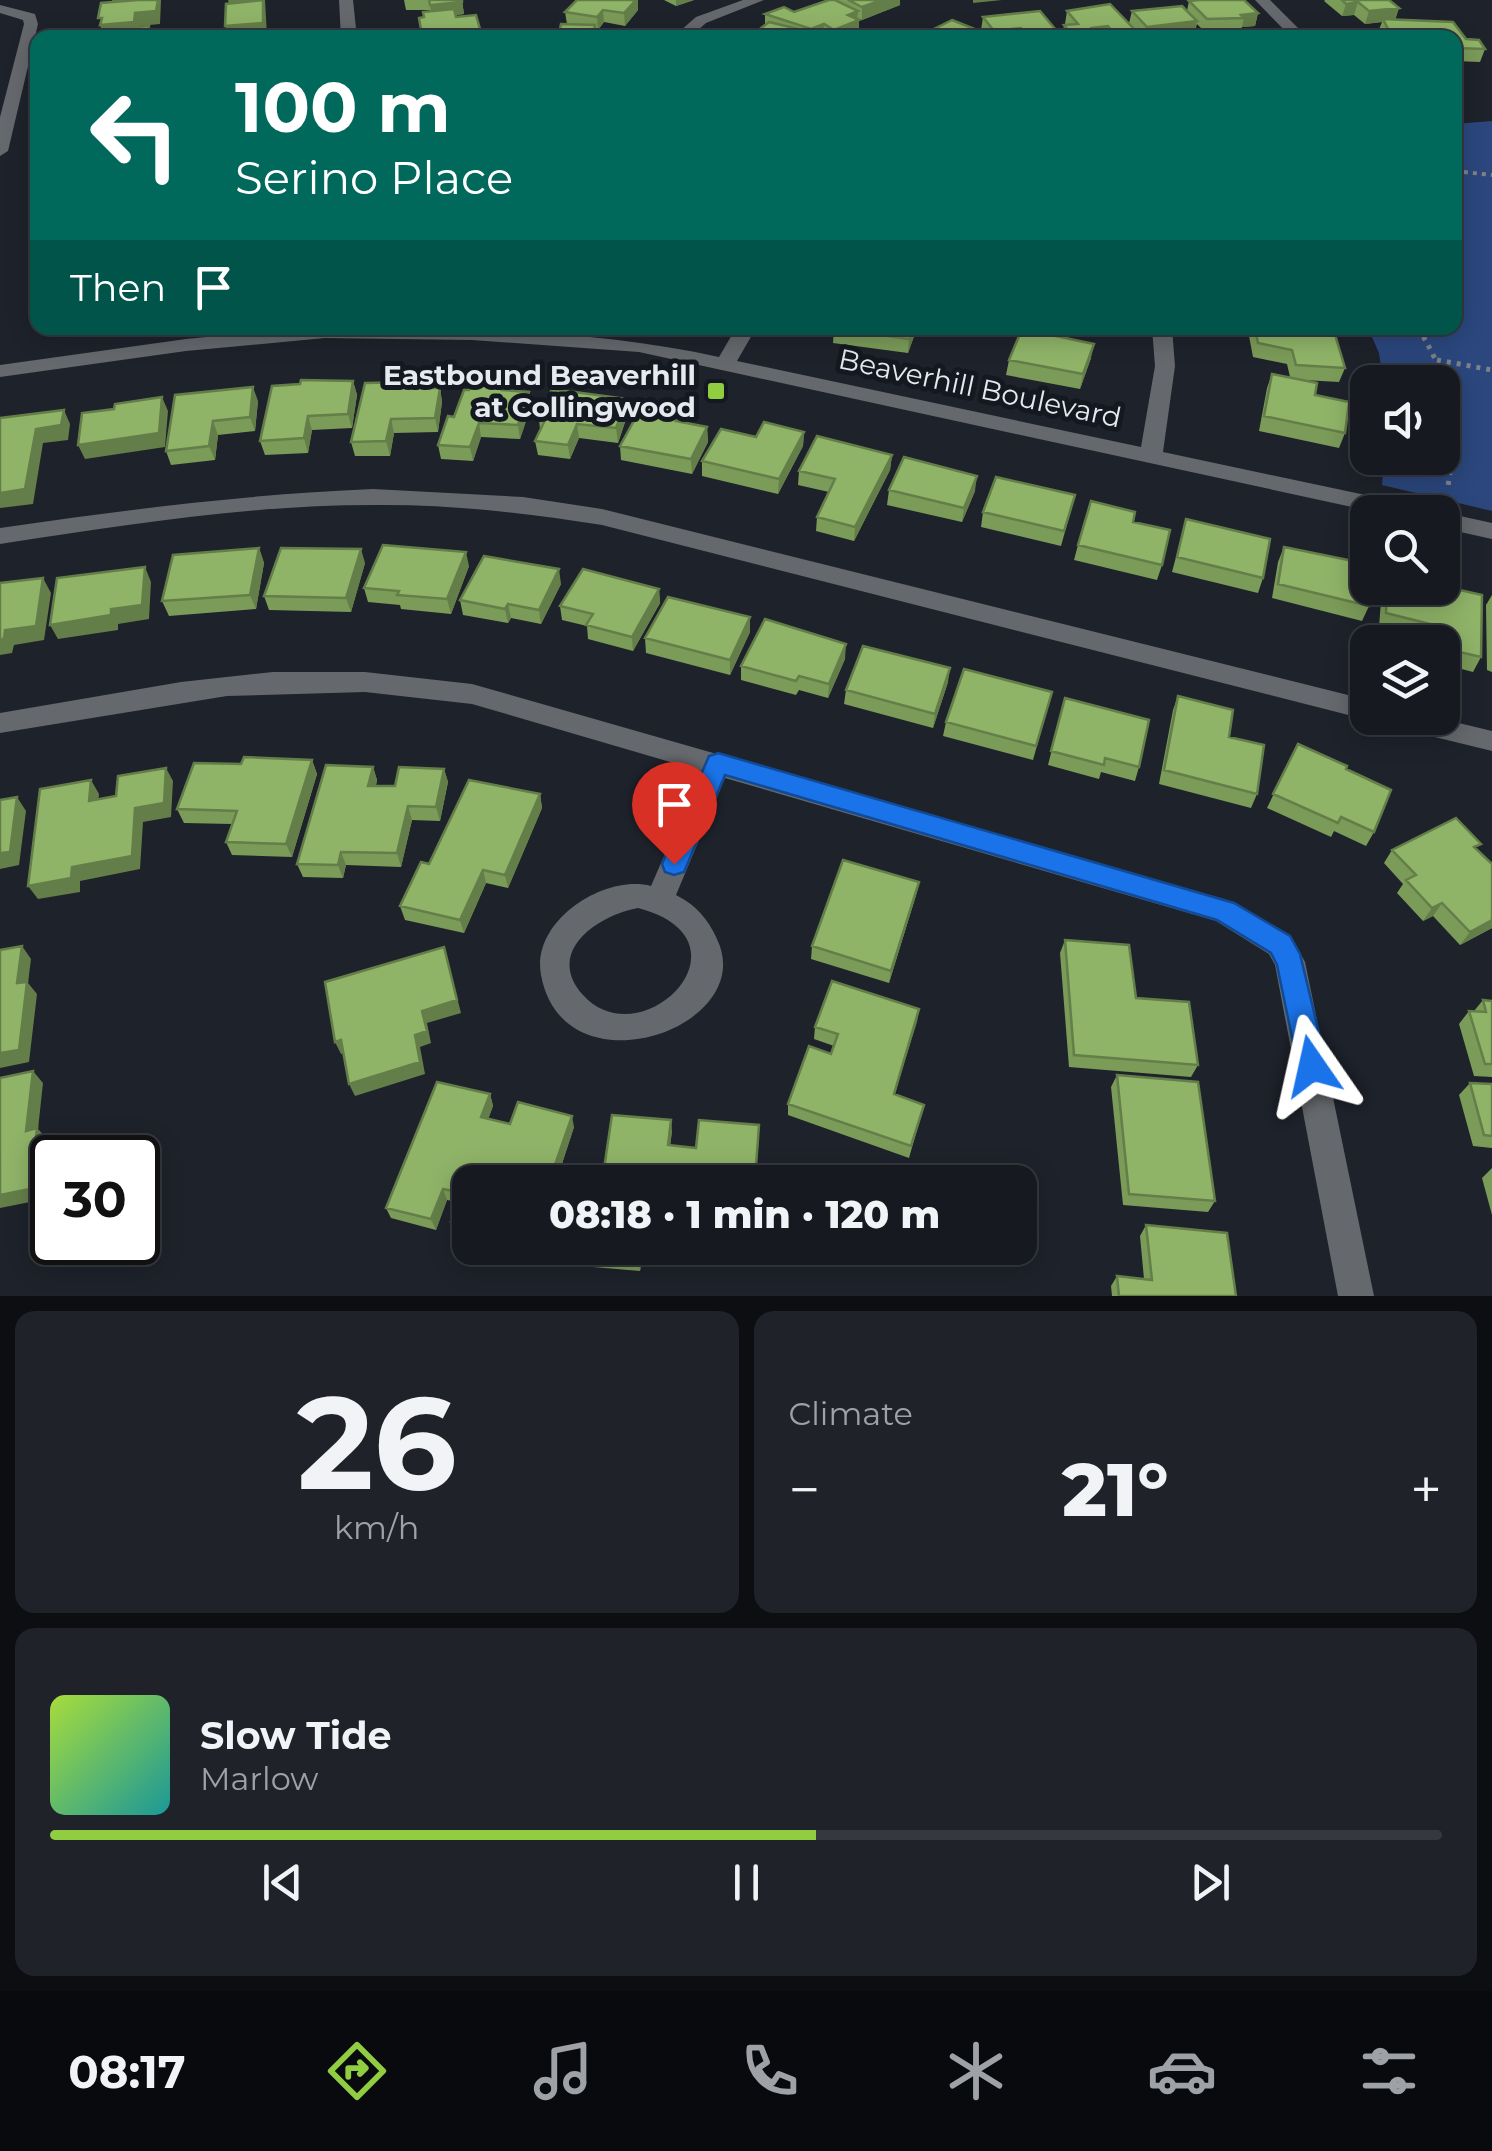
<!DOCTYPE html>
<html lang="en">
<head>
<meta charset="utf-8">
<style>
  body { margin:0; font-family:Montserrat,sans-serif; background:#1f2329; color:#f1f3f6; height:100vh; display:flex; flex-direction:column; font-size:38px; white-space:nowrap }
  * { box-sizing:border-box; margin:0 }
  p { font-size:32px; color:#9ea1a5 }
  .icon { flex:none; width:55px; height:55px; fill:none; stroke:currentColor; stroke-width:2; stroke-linecap:round; stroke-linejoin:round }
  .map { position:relative; height:1296px; overflow:hidden }
  .panel { display:flex; flex-direction:column; gap:15px; padding:15px; background:#0c0e12; flex:1 }
  .panel>* { flex:none }
  .guide { position:absolute; left:30px; top:30px; width:1432px; height:305px; border-radius:20px; box-shadow:0 5px 25px #0003,0 0 0 2px #35383e; background:#00695c; color:#fff; overflow:hidden }
  .tools { position:absolute; left:1350px; top:365px; display:grid; gap:20px }
  .tools a { display:grid; place-items:center; width:110px; height:110px; border-radius:20px; background:#161a20; box-shadow:0 5px 25px #0003,0 0 0 2px #35383e; font-size:50px }
  .speed { position:absolute; left:30px; top:1135px; display:flex; gap:20px; font-size:50px; font-weight:700; text-align:center }
  .speed>* { display:grid; place-content:center; width:130px; height:130px; border-radius:50%; background:#161a20; box-shadow:0 5px 25px #0003,0 0 0 2px #35383e; line-height:1 }
  .speed .limit { border:5px solid #111; border-radius:15px; background:#fff; color:#111 }
  .pin { position:absolute; display:grid; place-items:center; width:85px; height:85px; color:#fff; margin:-102px -42px; border-radius:50% 50% 50% 0; rotate:-45deg; box-shadow:0 0 10px #0007 }
  .pin .icon { rotate:45deg }
  .me { position:absolute; width:110px; margin:-55px; rotate:349deg; stroke-linejoin:round; filter:drop-shadow(0 0 8px #0008) }
  .turn { display:flex; align-items:center; gap:35px; height:210px; padding:0 40px; font-size:45px }
  .turn .icon { width:130px; height:130px; stroke-width:2.5 }
  .turn b { display:block; font-size:70px; line-height:85px }
  .then { display:flex; align-items:center; height:95px; padding:0 40px; background:#0003; gap:20px; font-size:38px }
  .big { font-size:75px; font-weight:800; line-height:1.1 }
  .panel .card { flex:1; display:flex; flex-direction:column; justify-content:center; gap:15px; min-width:0; padding:0 35px; border-radius:20px; background:#1f2329 }
  .panel .dial { align-items:center; gap:0 }
  .dial b { font-size:130px; line-height:1 }
  .song { display:flex; align-items:center; gap:30px }
  .cover { width:120px; height:120px; border-radius:15px; background:linear-gradient(135deg,hsl(80 70% 55%),hsl(180 70% 35%)) }
  .played { height:10px; border-radius:5px; background:linear-gradient(90deg,#91cd40 55%,#35383e 55%) }
  .keys { display:flex; justify-content:space-around; direction:ltr }
  .heat { display:flex; justify-content:space-between; align-items:center; font-size:55px; direction:ltr }
  .panel .tiles { flex:1; display:grid; gap:15px; grid-template-columns:1fr 1fr }
  .card:last-child { grid-column:span 2 }
  .trip { position:absolute; left:452px; top:1165px; width:585px; height:100px; border-radius:20px; background:#161a20; box-shadow:0 5px 25px #0003,0 0 0 2px #35383e; font-weight:800; line-height:100px; text-align:center }
  .menu { display:flex; height:160px; justify-content:space-around; align-items:center; background:#090a0d; color:#9ea1a5 }
  .menu .icon { width:70px; height:70px }
  .menu .on { color:#91cd40 }
  .menu b { font-size:45px; color:#f1f3f6 }
  .map>svg:first-child { display:block }
  .green { fill:#2b477d }
  .lines { fill:none; stroke-linecap:round; stroke-linejoin:round }
  .path-far1 { stroke:#7e8289; stroke-width:4; stroke-dasharray:4 5; stroke-linecap:butt }
  .path { stroke:#7e8289; stroke-width:5; stroke-dasharray:4 6; stroke-linecap:butt }
  .minor { fill:#65686c; fill-rule:evenodd }
  .wall { fill:#7b9b59 }
  .shaded-wall { fill:#647e49 }
  .building { fill:#8fb468; stroke:#647e49; stroke-width:2.5 }
  .route { fill:#1a73e8; stroke:#114b97; stroke-width:2.5 }
  .poi-dot { fill:#91cd40; stroke:#141921; stroke-width:4 }
  .labels { text-anchor:middle; stroke-width:10; stroke-linejoin:round; paint-order:stroke }
  .poi-label { font-size:28px; font-weight:bold; fill:#e6e9ef; stroke:#141921; text-anchor:end }
  .street-label { font-size:28px; fill:#e6e9ef; stroke:#141921 }
</style>
</head>
<body>
<div class="map">
<svg width="1492" height="1296" viewBox="0 0 1492 1296">
  <rect width="100%" height="100%" fill="#1e222b"/>
  <!-- green -->
  <path class="green" d="M1492 121V511L1382 485 1384 458H1442V382H1383L1379 353 1368 328H1455V124Z"/>
  <g class="lines">
    <!-- path-far1 -->
    <path class="path-far1" d="M1455 171 1492 175"/>
    <!-- path -->
    <path class="path" d="M1418 328C1451 380 1458 425 1448 486
      M1437 360 1492 370"/>
    <!-- minor -->
    <path class="minor" d="M339 0H353L357 38H341Z
      M743 0H764L706 23 689 38H672L696 17Z
      M1255 0H1270L1308 38H1292Z
      M0 5 35 14 38 24 8 151 0 156V117L24 24 23 20 0 13Z
      M302 328C442 328 581 327 719 357L736 328H756L737 361 1141 447 1155 366 1152 328H1172L1175 366 1163 452 1408 504 1419 512H1375L639 352 472 340 325 338 186 351 0 377V365L186 339Z
      M373 489 523 497 602 509 1368 700V718H1376L1368 720 602 525C526 513 450 504 373 505 248 505 124 525 0 544V528C124 510 248 494 373 489Z
      M1441 512H1442L1492 523V539L1442 528Z
      M273 672H365L472 684 1234 902 1291 936 1305 962 1374 1296H1338L1275 965 1269 954 1216 921 725 778 676 895C696 905 708 919 717 939 760 1028 563 1096 541 975 531 921 604 874 651 886L701 771 472 704 365 692 227 696 0 733V713L181 682ZM638 908C760 940 642 1060 583 995 544 952 598 915 638 908Z
      M1385 718H1438L1492 731V751L1398 728 1389 725Z"/>
  </g>
  <!-- wall -->
  <path class="wall" d="M404 0H462L464 14 456 15V17L480 29 424 17 430 10H406Z
    M577 0H638V10L625 26 604 22 598 30 595 29 596 37 567 24 565 12Z
    M664 0H694L676 6Z
    M838 0H900V5L862 20 857 18 859 33 847 38H748L765 24V14L794 12 838 1Z
    M1325 0H1389L1399 8 1395 19 1466 39 1485 49 1480 62 1455 61V38H1381L1378 32 1382 22 1365 24 1354 15 1342 16 1324 1Z
    M1189 1 1258 13 1255 26 1242 27 1241 30 1204 31 1197 24 1194 34 1164 38H1142L1135 30 1134 38H1062L1064 25H1066L1065 24 1067 11 1129 23 1132 11H1187Z
    M983 17 1061 36V38H924V34L983 32 981 30Z
    M834 328H917L908 353 833 343Z
    M1251 328H1333L1345 368 1339 382 1303 380 1345 433 1339 448 1259 431 1267 388 1272 374 1290 377 1287 364 1253 357 1249 336Z
    M1091 358 1080 389 1006 375 1009 360Z
    M353 381 357 395 352 428 312 430 308 453 265 455 260 441Z
    M504 383 506 390 531 406 520 439 481 437 473 461 441 459 438 445 469 390Z
    M416 388H440L442 402 438 432 394 433 390 456H355L351 442Z
    M175 395 258 401 255 431 218 435 215 460 171 465 166 451Z
    M628 413 618 443 579 438 570 459 538 455 535 441 540 429 539 419Z
    M684 420 683 422 707 427 708 442 692 474 621 460 620 446Z
    M804 432 803 446 778 494 702 476V461L756 437Z
    M892 455 890 470 854 541 816 531 817 517 829 492 798 485 799 471Z
    M889 490 975 491 962 522 887 505Z
    M1071 510 1061 546 981 527 983 512Z
    M1186 519 1263 578 1258 593 1172 572Z
    M1133 522 1162 565 1157 580 1074 560 1078 545Z
    M1284 547 1369 606 1362 621 1272 598 1278 562Z
    M259 548 264 563 256 609 169 616 162 601Z
    M365 563 351 612 269 610 264 596Z
    M469 566 451 614 401 609 400 605 368 602 364 588Z
    M561 584 541 624 511 618 508 623 463 615 460 600Z
    M1382 588H1442L1481 657 1473 672 1442 664V642H1427V639L1379 627Z
    M659 589 660 603 633 651 588 639 587 626 562 620 560 606Z
    M1492 595V672L1487 670 1486 605Z
    M750 617V632L730 675 646 653 645 638Z
    M845 659 828 698 799 690 796 695 741 680V666Z
    M948 682 933 728 844 704 846 690Z
    M1052 692 1033 760 943 736 946 722Z
    M1178 696 1229 737 1257 794 1251 808 1159 784 1173 710Z
    M1065 698 1139 767 1135 781 1101 772 1099 779 1048 765Z
    M1298 744 1346 769 1374 832 1366 846 1334 831 1331 837 1267 808Z
    M312 760 317 774 292 857 232 855 226 842 232 824 184 823 177 809 241 764Z
    M373 767 377 780 376 786H395L444 769 448 782 440 821 412 820 401 867 346 865 343 878 303 877 297 864Z
    M540 794 542 808 508 888 486 883 464 933 405 920 400 906 429 864Z
    M1392 850H1477L1492 864V928L1460 945 1433 916 1423 921 1397 893 1403 884 1384 863Z
    M919 882 916 895 889 983 811 959 812 946Z
    M1065 940 1136 998 1198 1065 1191 1077 1069 1067 1060 953Z
    M1483 1000 1492 1001V1077L1474 1076 1459 1024 1469 1011H1474Z
    M919 1009 895 1094 924 1105 909 1158 788 1115V1104L831 1054 834 1046 814 1039 815 1027Z
    M1117 1075 1215 1201 1208 1212 1123 1205 1111 1087Z
    M1470 1083 1492 1084V1148L1473 1146 1459 1095Z
    M490 1094 493 1106 488 1119 510 1124 574 1127 556 1182H470V1236L456 1233 451 1222 459 1202 447 1200 436 1230 391 1218 386 1208Z
    M672 1131 670 1145 696 1148 759 1137 755 1182H602Z
    M1492 1168V1215L1482 1178Z
    M1146 1225 1236 1296H1112L1111 1286 1117 1276 1144 1279 1140 1236Z
    M513 1248H533L532 1252Z
    M592 1248H714L713 1260 643 1254 640 1271 593 1267 590 1257Z"/>
  <!-- shaded-wall -->
  <path class="shaded-wall" d="M112 0H161L160 24 139 26 138 35 104 38 100 25 116 11Z
    M228 0H265L267 36 228 38 225 26 231 11Z
    M636 0H638V10L625 26 624 13Z
    M676 0H694L676 6Z
    M882 0H900V5L862 20V7Z
    M973 0H1002L973 3Z
    M462 2 464 14 432 17 430 5Z
    M1358 2 1354 15 1342 16 1346 4Z
    M1399 8 1395 21 1383 19 1382 22 1365 24 1369 11Z
    M603 10 604 22 598 30 597 17Z
    M858 11 857 21 859 20V33L847 38H834V30L848 15Z
    M1258 13 1255 26 1242 27 1244 18 1241 15Z
    M1197 21 1194 34 1164 38H1144L1147 27Z
    M824 24 823 37 811 38V29Z
    M1108 26 1105 38H1074L1092 28Z
    M1021 28 1019 38H993L994 31Z
    M480 29 481 38H423L422 35Z
    M1135 30 1134 38H1112L1113 32Z
    M913 328H917L908 353 909 339Z
    M1094 344 1091 358 1080 389 1083 374Z
    M353 381 357 395 352 428 348 414Z
    M253 387 258 401 255 431 250 417Z
    M440 388 442 402 438 432 435 418Z
    M529 392 531 406 520 439 518 425Z
    M162 397 168 411 165 447 85 459 78 445Z
    M627 399 628 413 618 443 616 428Z
    M683 406 684 420 676 435V421Z
    M64 410 70 424 68 440 43 443 33 504 0 508V493L36 429Z
    M308 416 312 430 308 453 304 438Z
    M391 419 394 433 390 456 386 441Z
    M213 421 218 435 215 460 209 446Z
    M479 423 481 437 473 461 470 447Z
    M577 424 579 438 570 459 568 445Z
    M707 427 708 442 692 474 691 459Z
    M804 432 803 446 778 494 779 479Z
    M892 455 890 470 854 541 855 527Z
    M977 476 975 491 962 522 964 508Z
    M259 548 264 563 256 609 250 595Z
    M361 549 365 563 351 612 346 598Z
    M466 552 469 566 451 614 447 599Z
    M145 567 151 582 149 619 118 624V630L58 639 50 625 111 609Z
    M559 569 561 584 541 624 539 610Z
    M43 578 51 593 44 640 14 645 12 653 0 655V639Z
    M659 589 660 603 633 651 632 637Z
    M508 604 511 618 508 623 505 609Z
    M750 617V632L730 675V660Z
    M846 644 845 659 828 698 829 684Z
    M950 668 948 682 933 728 935 714Z
    M312 760 317 774 292 857 286 844Z
    M373 767 377 780 372 800 368 786Z
    M166 768 173 781 171 817 143 822 140 869 80 881V892L38 899 28 886 72 867 135 808Z
    M444 769 448 782 440 821 436 807Z
    M91 780 99 794 97 814 89 801Z
    M540 794 542 808 508 888 505 875Z
    M17 797 26 811 19 865 0 869V853Z
    M408 806 412 820 401 867 397 853Z
    M341 852 346 865 343 878 338 865Z
    M483 870 486 883 464 933 460 920Z
    M919 882 916 895 889 983 891 971Z
    M1442 903 1433 916 1423 921 1432 908Z
    M1492 920V928L1460 945 1470 932Z
    M22 946 31 959 28 983 37 994 29 1062 0 1068V1053L17 983Z
    M444 947 461 1013 427 1023 431 1043 420 1047 425 1074 355 1096 349 1084 415 1035Z
    M919 1009 917 1022 891 1105 894 1094Z
    M341 1040 347 1052 341 1054 335 1042Z
    M33 1071 43 1083 38 1129 47 1139 40 1200 0 1208V1195L26 1131Z
    M490 1094 493 1106 485 1128 481 1117Z
    M572 1116 574 1127 556 1182H549Z
    M671 1120 672 1131 669 1156 668 1145Z
    M443 1189 447 1200 436 1230 431 1219Z
    M640 1248 643 1254 640 1271 639 1261Z"/>
  <!-- building -->
  <path class="building" d="M138 0H158L156 11 135 13 134 22 100 25 102 18H98L101 3Z
    M263 0V23L225 26 226 4Z
    M429 0H462V2L430 5Z
    M577 0H636L624 13 603 10 597 17 565 12Z
    M829 0H835L858 11 848 15 859 20 834 30 824 24 811 29 765 14 784 7 794 12Z
    M848 0H882L862 7Z
    M1199 0H1244L1258 13 1241 15 1244 18 1207 19 1189 1Z
    M1342 0H1389L1399 8 1369 11 1358 2 1346 4Z
    M1110 4 1135 30 1113 32 1108 26 1092 28 1098 35 1074 37 1064 25 1078 24 1067 11Z
    M1182 6 1197 21 1147 27 1132 11Z
    M454 9 456 17 476 15 480 29 422 35 419 18 424 17 423 12Z
    M1040 11 1061 36 1029 38 1021 28 994 31 983 17Z
    M1383 19 1453 22 1466 39 1479 40 1485 49 1455 48V38H1412L1409 34 1390 33Z
    M952 20 987 34 980 38H933L924 34Z
    M769 22 819 34 815 38H748Z
    M561 24 595 25 593 38H558Z
    M149 26 147 38H87L88 32Z
    M272 31V38H230V35Z
    M834 328H913L909 339Z
    M1255 328H1333L1345 368 1296 365 1292 350 1258 343Z
    M1022 329 1094 344 1083 374 1009 360Z
    M1272 374 1317 383 1315 395 1349 402 1345 433 1264 416Z
    M301 380 353 381 348 414 308 416 304 438 260 441 272 386 300 384Z
    M472 381 504 383 502 390 529 392 518 425 479 423 470 447 438 445 448 416 454 417 464 390H469Z
    M415 382 414 388H440L435 418 391 419 386 441 351 442 365 383Z
    M253 387 250 417 213 421 209 446 166 451 175 395Z
    M552 389 627 399 616 428 577 424 568 445 535 441 545 420 539 419Z
    M162 397 159 433 78 445 82 413 114 409 115 404Z
    M646 399 683 406 676 421 707 427 691 459 620 446Z
    M64 410 61 425 36 429 25 489 0 493V418Z
    M764 422 804 432 779 479 702 461 721 429 756 437Z
    M817 436 892 455 855 527 817 517 835 479 799 471Z
    M904 457 977 476 964 508 889 490Z
    M996 477 1075 495 1064 531 983 512Z
    M1091 501 1135 512 1133 522 1170 530 1162 565 1078 545Z
    M1186 519 1270 539 1263 578 1177 557Z
    M383 545 466 552 447 599 397 595 399 591 364 588Z
    M1284 547 1368 564V588H1371L1369 606 1278 584Z
    M259 548 250 595 162 601 173 555Z
    M281 548 361 549 346 598 264 596Z
    M484 556 559 569 539 610 508 604 505 609 460 600Z
    M145 567 142 605 111 609V615L50 625 57 578Z
    M583 569 659 589 632 637 586 625 593 614 560 606Z
    M43 578 36 626 5 630 4 639H0V583Z
    M1442 586 1482 595 1481 657 1442 648V642H1434V625L1386 613 1387 588H1442Z
    M668 597 750 617 730 660 645 638Z
    M765 619 846 644 829 684 799 676 796 681 741 666Z
    M863 646 950 668 935 714 846 690Z
    M964 669 1052 692 1036 746 946 722Z
    M1178 696 1233 710 1229 737 1264 745 1257 794 1164 770Z
    M1065 698 1149 720 1139 767 1105 758 1104 765 1051 751Z
    M1298 744 1347 766 1346 769 1391 790 1374 832 1341 817 1338 823 1273 794Z
    M244 757 312 760 286 844 226 842 237 811 177 809 194 763 241 764Z
    M326 765 373 767 368 786H395L399 767 444 769 436 807 408 806 397 853 341 852 338 865 297 864Z
    M166 768 164 803 135 808 132 856 72 867 71 878 28 886 40 789 91 780 89 801 116 796 118 776Z
    M469 780 540 794 505 875 483 870 460 920 400 906 421 862 429 864Z
    M17 797 10 852 0 853V800Z
    M1456 818 1481 844 1474 847 1492 864V920L1470 932 1442 903 1432 908 1406 880 1416 875 1392 850Z
    M843 860 919 882 891 971 812 946Z
    M1065 940 1129 945 1136 998 1189 1002 1198 1065 1074 1055Z
    M22 946 17 983 27 982 19 1050 0 1053V950Z
    M444 947 457 1000 422 1011 427 1031 415 1035 420 1062 349 1084 341 1040 335 1042 325 982Z
    M832 981 919 1009 894 1094 924 1105 911 1146 788 1104 809 1046 831 1054 838 1034 815 1027Z
    M1483 1000 1492 1001V1064H1485L1469 1011 1486 1012Z
    M33 1071 26 1131 37 1128 30 1189 0 1195V1078Z
    M1117 1075 1198 1082 1215 1201 1129 1194Z
    M437 1082 490 1094 481 1117 510 1124 518 1102 572 1116 549 1182H470V1227L451 1222 462 1193 443 1189 431 1219 386 1208Z
    M1470 1083 1492 1084V1136L1484 1135Z
    M612 1115 671 1120 668 1145 696 1148 699 1120 759 1125 755 1180 719 1177V1182H602Z
    M1146 1225 1227 1233 1236 1296H1119L1117 1276 1152 1280Z
    M592 1248H640L639 1261 590 1257Z"/>
  <!-- route -->
  <path class="route" d="M718 753 1234 903 1290 936 1300 954 1327 1066 1322 1075 1312 1079 1302 1075 1298 1066 1277 965 1271 953 1217 920 725 775 684 872 674 875 665 872 662 864 706 763 709 756Z"/>
  <!-- markers -->
  <rect class="poi-dot" x="706" y="381" width="20" height="20" rx="5"/>
  <g class="labels">
    <!-- poi labels -->
    <g class="poi-label">
      <text x="696" y="385">Eastbound Beaverhill<tspan x="696" dy="32">at Collingwood</tspan></text>
    </g>
    <!-- street labels -->
    <g class="street-label">
      <text transform="translate(980 388) rotate(12)" y="10">Beaverhill Boulevard</text>
    </g>
  </g>
</svg>
<div class="tools">
<a><svg class="icon" aria-label="sound" viewBox="0 0 24 24"><path d="M4 9h4l5-4v14l-5-4H4zM17 9q2 3 0 6"/></svg></a>
<a><svg class="icon" aria-label="search" viewBox="0 0 24 24"><circle cx="10" cy="10" r="6"/><path d="M15 15l6 6"/></svg></a>
<a><svg class="icon" aria-label="layers" viewBox="0 0 24 24"><path d="M12 4l9 5-9 5-9-5zM3 14l9 5 9-5"/></svg></a>
</div>
<div class="speed"><div class="limit">30</div></div>
<div class="pin" style="left:674px;top:864px;background:#d93025"><svg class="icon" aria-label="arrive" viewBox="0 0 24 24"><path d="M6 21V4h12l-3 4 3 4H6"/></svg></div>
<svg class="me" style="left:1312px;top:1066px" viewBox="-20 -20 40 40"><path d="M0-17L14 15 0 8-14 15z" fill="#1a73e8" stroke="#fff" stroke-width="4"/></svg>
<div class="trip">08:18 · 1 min · 120 m</div>
<div class="guide">
<div class="turn"><svg class="icon" aria-label="left" viewBox="0 0 24 24"><path d="M17 20v-9H6M10 6l-5 5 5 5"/></svg><div><b>100 m</b>Serino Place</div></div>
<div class="then">Then<svg class="icon" aria-label="arrive" viewBox="0 0 24 24"><path d="M6 21V4h12l-3 4 3 4H6"/></svg></div>
</div>
</div>
<section class="panel">
<div class="tiles">
<div class="card dial"><b>26</b><p>km/h</p></div>
<div class="card"><p>Climate</p>
<div class="heat"><a>−</a><b class="big">21°</b><a>+</a></div>
</div>
<div class="card">
<div class="song"><i class="cover"></i><div><b>Slow Tide</b><p>Marlow</p></div></div>
<div class="played"></div>
<div class="keys"><svg class="icon" aria-label="previous" viewBox="0 0 24 24"><path d="M18 5L8 12l10 7zM5 5v14"/></svg><svg class="icon" aria-label="pause" viewBox="0 0 24 24"><path d="M8 5v14M16 5v14"/></svg><svg class="icon" aria-label="next" viewBox="0 0 24 24"><path d="M6 5l10 7-10 7zM19 5v14"/></svg></div>
</div>
</div>
</section>
<nav class="menu">
<b>08:17</b>
<svg class="icon on" aria-label="directions" viewBox="0 0 24 24"><path d="M12 3l9 9-9 9-9-9zM9 14v-3h6M13 9l2 2-2 2"/></svg>
<svg class="icon" aria-label="music" viewBox="0 0 24 24"><path d="M9 18V5l10-2v13"/><circle cx="6" cy="18" r="3"/><circle cx="16" cy="16" r="3"/></svg>
<svg class="icon" aria-label="phone" viewBox="0 0 24 24"><path d="M5 4h4l2 5-3 2q2 4 5 5l2-3 5 2v4C11 20 4 13 5 4z"/></svg>
<svg class="icon" aria-label="climate" viewBox="0 0 24 24"><path d="M12 3v18M4 7l16 10M4 17L20 7"/></svg>
<svg class="icon" aria-label="car" viewBox="0 0 24 24"><path d="M5 17H2v-5l4-1 3-4h7l3 4 3 1v5h-3M9 17h6M6 11h13"/><circle cx="7" cy="17" r="2"/><circle cx="17" cy="17" r="2"/></svg>
<svg class="icon" aria-label="filters" viewBox="0 0 24 24"><path d="M4 7h16M4 17h16"/><circle cx="9" cy="7" r="2"/><circle cx="15" cy="17" r="2"/></svg>
</nav>
</body>
</html>
